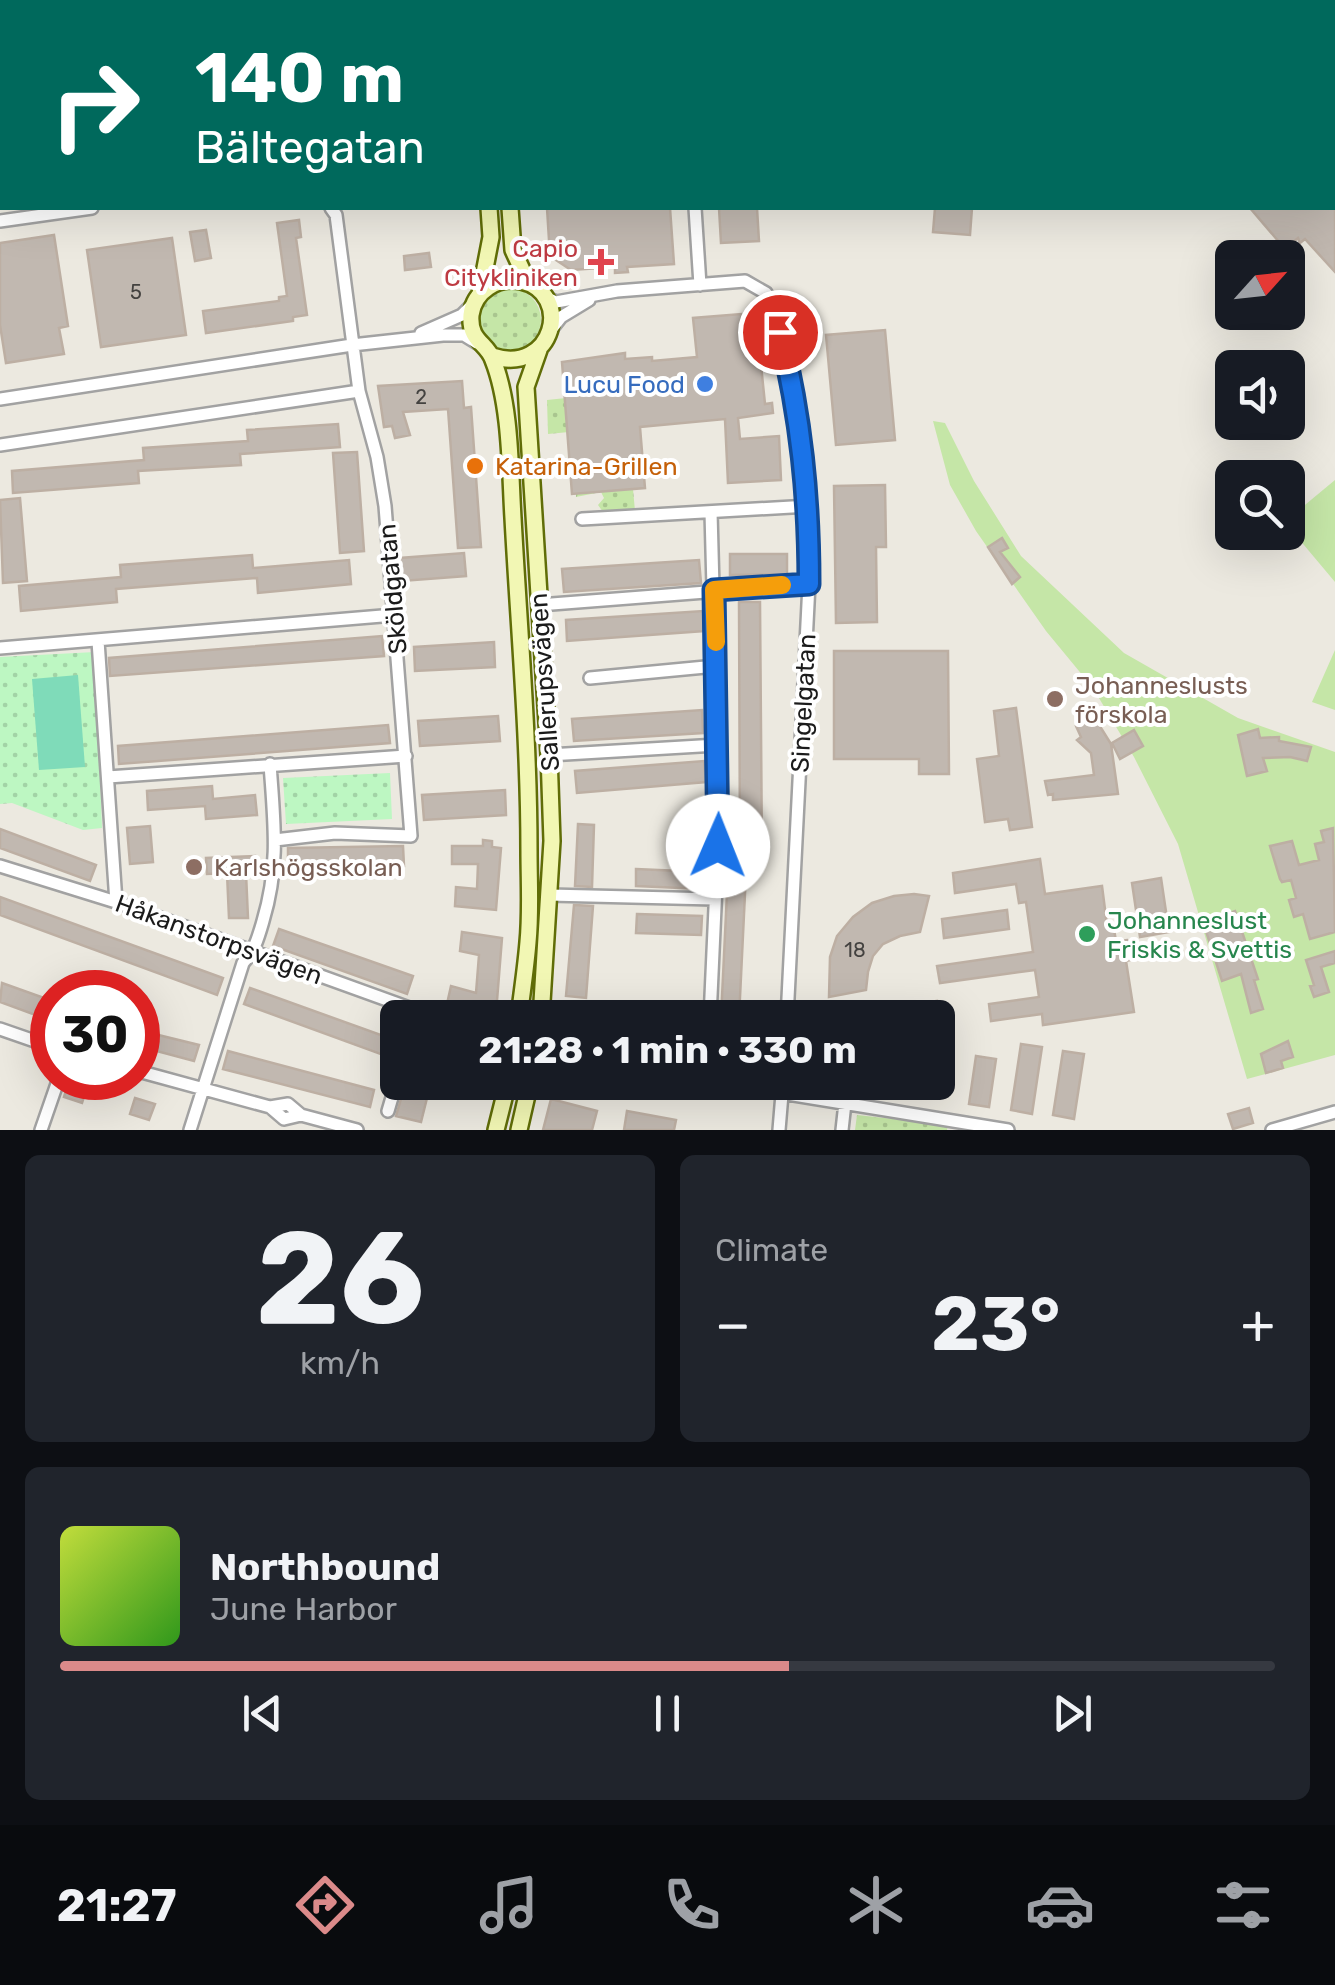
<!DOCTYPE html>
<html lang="en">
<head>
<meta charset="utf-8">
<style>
  body { margin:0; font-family:Rubik,sans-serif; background:#20242c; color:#f1f3f6; height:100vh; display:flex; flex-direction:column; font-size:38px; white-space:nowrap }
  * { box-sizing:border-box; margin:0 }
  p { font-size:32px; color:#9ea1a6 }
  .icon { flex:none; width:55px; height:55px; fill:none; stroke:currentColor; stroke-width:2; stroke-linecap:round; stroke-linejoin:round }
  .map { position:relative; height:1130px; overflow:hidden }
  .panel { display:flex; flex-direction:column; gap:25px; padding:25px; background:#0d0f14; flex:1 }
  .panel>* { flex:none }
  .top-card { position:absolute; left:0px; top:0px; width:1335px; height:210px; box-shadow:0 10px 40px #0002; background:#00695c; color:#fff; overflow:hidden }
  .needle { width:65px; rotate:63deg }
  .buttons { position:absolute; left:1215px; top:240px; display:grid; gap:20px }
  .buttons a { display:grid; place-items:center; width:90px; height:90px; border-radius:15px; background:#171b24; box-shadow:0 10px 40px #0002; font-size:50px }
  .speed { position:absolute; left:30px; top:970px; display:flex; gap:20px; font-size:50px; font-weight:700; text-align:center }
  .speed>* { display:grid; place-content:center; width:130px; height:130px; border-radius:50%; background:#171b24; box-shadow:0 10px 40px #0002; line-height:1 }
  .speed .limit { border:15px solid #d22; background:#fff; color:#111 }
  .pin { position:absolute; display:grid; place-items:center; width:85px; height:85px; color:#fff; margin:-42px; border:5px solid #fff; border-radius:50%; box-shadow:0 2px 10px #0007 }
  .me { position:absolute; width:110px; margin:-55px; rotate:1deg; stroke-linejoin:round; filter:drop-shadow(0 0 8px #0008) }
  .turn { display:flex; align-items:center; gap:35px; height:210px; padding:0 30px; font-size:45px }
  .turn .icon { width:130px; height:130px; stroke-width:2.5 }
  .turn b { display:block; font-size:70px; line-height:85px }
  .big { font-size:75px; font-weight:700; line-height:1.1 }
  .panel .card { flex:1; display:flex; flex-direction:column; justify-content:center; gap:15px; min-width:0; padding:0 35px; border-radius:15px; background:#20242c }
  .panel .dial { align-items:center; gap:0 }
  .dial b { font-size:130px; line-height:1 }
  .song { display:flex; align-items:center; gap:30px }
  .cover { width:120px; height:120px; border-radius:15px; background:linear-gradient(135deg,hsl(70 70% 55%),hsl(110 70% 35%)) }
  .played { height:10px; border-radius:5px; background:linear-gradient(90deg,#db8a8a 60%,#363941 60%) }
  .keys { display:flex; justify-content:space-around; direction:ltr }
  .heat { display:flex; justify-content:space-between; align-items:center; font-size:55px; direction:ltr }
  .panel .tiles { flex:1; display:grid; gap:25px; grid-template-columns:1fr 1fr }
  .card:last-child { grid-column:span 2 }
  .trip { position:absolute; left:380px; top:1000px; width:575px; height:100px; border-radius:15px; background:#171b24; box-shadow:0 10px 40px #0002; font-weight:700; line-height:100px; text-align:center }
  .menu { display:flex; height:160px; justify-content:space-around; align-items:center; background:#090b0e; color:#9ea1a6 }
  .menu .icon { width:70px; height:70px }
  .menu .current { color:#db8a8a }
  .menu b { font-size:45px; color:#f1f3f6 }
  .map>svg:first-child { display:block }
  .grass { fill:url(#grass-dots) }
  .park { fill:url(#park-dots) }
  .garden { fill:#c5e6a7 }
  .pitch { fill:#7fdbb9 }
  .building { fill:#c1b8b0; stroke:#bdafa3; stroke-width:2.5 }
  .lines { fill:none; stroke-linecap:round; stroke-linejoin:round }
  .street-casing { stroke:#a2a2a2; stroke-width:16 }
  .secondary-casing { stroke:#606d07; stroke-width:20 }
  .street { stroke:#fff; stroke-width:11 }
  .secondary { stroke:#f2f7b4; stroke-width:15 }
  .rail { stroke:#696969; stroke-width:4; stroke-dasharray:20 20; stroke-linecap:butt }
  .route-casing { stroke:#114b97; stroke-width:25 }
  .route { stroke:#1a73e8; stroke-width:18 }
  .slow { stroke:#f59e0b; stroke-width:18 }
  .health-dot { fill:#e0444e; stroke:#fff; stroke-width:4 }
  .shop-dot { fill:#3f7fe0; stroke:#fff; stroke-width:4 }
  .food-dot { fill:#e8710a; stroke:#fff; stroke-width:4 }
  .education-dot { fill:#8d6e63; stroke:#fff; stroke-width:4 }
  .leisure-dot { fill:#2e9e5b; stroke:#fff; stroke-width:4 }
  .labels { text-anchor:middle; stroke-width:8; stroke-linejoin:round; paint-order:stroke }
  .number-label { font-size:20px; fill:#444240 }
  .health-label { font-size:25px; fill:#be3a42; stroke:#fff; text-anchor:end }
  .shop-label { font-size:25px; fill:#366cbe; stroke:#fff; text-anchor:end }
  .food-label { font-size:25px; fill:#c56008; stroke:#fff; text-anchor:start }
  .street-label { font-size:25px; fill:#1b1b1b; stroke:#fff }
  .education-label { font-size:25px; fill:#785e54; stroke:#fff; text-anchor:start }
  .leisure-label { font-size:25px; fill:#27864d; stroke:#fff; text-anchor:start }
</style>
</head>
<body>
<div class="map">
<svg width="1335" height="1130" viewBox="0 0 1335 1130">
  <defs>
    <pattern id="grass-dots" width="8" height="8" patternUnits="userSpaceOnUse" patternTransform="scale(2.5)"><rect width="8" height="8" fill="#c5e6a7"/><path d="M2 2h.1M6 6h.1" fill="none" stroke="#a9c58f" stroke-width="1.8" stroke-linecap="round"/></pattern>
    <pattern id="park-dots" width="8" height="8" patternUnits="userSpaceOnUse" patternTransform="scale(2.5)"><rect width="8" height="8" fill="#bdf7c2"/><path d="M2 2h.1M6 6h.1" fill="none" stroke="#a2d3a6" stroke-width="1.8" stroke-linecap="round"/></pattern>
  </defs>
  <rect width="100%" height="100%" fill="#ece9e0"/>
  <!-- grass -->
  <path class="grass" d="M477 320a32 32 0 1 1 64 0a32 32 0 1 1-64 0Z
    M566 398 569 432 548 434 547 400Z
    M633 489 635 511 603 512 598 505 604 498 601 492 576 497V493Z
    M857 1115 948 1125 947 1130H855Z"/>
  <!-- park -->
  <path class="park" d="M95 652 102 828 83 830 12 803 0 804V657Z
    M390 773 392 819 286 824 283 778Z"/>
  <!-- garden -->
  <path class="garden" d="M933 421 945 423 974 481 1021 556 1124 653 1238 718 1335 752V1055L1247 1079 1178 844 1134 757 1093 688 1046 631 976 531 950 485Z
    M1335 480V582L1288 526V519Z
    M1335 650V710L1312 702Z"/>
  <!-- pitch -->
  <path class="pitch" d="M78 675 85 767 39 770 32 679Z"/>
  <!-- building -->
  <path class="building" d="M547 208H670L674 264 627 267 628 272 615 273V267L571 270 550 256Z
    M719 208H757L759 241 721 243Z
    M935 208H972L970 235 933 232Z
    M1250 208H1335V272L1305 239 1300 243 1298 238 1285 249Z
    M299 220 301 237 296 238 307 315 293 317V321L206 333 203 311 279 301V297L287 296 277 223Z
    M206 230 211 258 195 261 190 232Z
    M54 235 68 326 59 328 64 354 6 363 0 325V243Z
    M172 238 186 335 101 347 87 250Z
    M429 253 431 267 405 270 404 256Z
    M741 314 744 341 754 340 756 365H761L765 404 772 403 773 413 738 418 740 439 779 436 781 480 728 483 725 419 640 427 645 488 572 494 562 362 625 353V359L652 357V361L697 357 693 318Z
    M885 330 895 440 836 445 826 335Z
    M462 381 464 408 471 407 481 547 458 548 448 409 403 412 410 435 395 438 392 426 384 427 378 386Z
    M338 424 340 447 240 454 241 465 138 471 139 483 13 493 12 471 144 460 143 448 248 441 247 430Z
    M357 452 364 551 340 553 333 453Z
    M885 485 886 547H876L877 622 836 623 834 486Z
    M20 498 27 581 3 583 0 500Z
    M1002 538 1008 548 1000 552 1020 577 1012 584 988 547Z
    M464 553 466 576 402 581 400 558Z
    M730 554H787V574L730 575Z
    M252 555 253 568 349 560 351 584 258 593 257 578 116 589 117 602 21 611 19 586 121 577 120 565Z
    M699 560 701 583 564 592 562 569Z
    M739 602H760L762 855H740Z
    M703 611 704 631 567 641 566 620Z
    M382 636 384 656 110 676 109 658Z
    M494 642 495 667 415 671 414 647Z
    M834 651H948L949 774H919V759H834Z
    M1016 708 1032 827 1010 830 1008 819 985 822 977 759 999 756 994 711Z
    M702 710 703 733 574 741 572 719Z
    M498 716 500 741 420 746 418 721Z
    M1087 719 1089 724 1096 720 1111 744 1118 794 1053 800V794L1048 795 1045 781 1094 775 1091 753 1077 740 1081 737 1076 726Z
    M388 725 390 743 119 764 118 746Z
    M1258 729 1260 738 1279 737V741L1311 747 1307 761 1290 757 1263 758 1267 771 1247 776 1238 735Z
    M1134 730 1143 746 1120 759 1112 743Z
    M704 761 706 782 577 793 575 771Z
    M212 786 213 799 255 795 257 815 206 819 205 806 148 810 147 791Z
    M505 790 506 815 424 820 422 795Z
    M578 824 594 825 592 887 575 886Z
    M150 826 153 862 130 864 127 828Z
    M1333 828 1335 932 1310 939 1303 914 1294 917 1289 900 1296 898 1291 880 1282 882 1280 879 1270 846 1292 841 1299 865 1319 860 1315 844 1324 842 1321 831Z
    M0 829 96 865 90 881 0 848Z
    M483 840 492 841V847L501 848 496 910 455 906 456 887 477 889 478 864H452V846H483Z
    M403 846 404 866 370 867V871H355V866L288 868V848Z
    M255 856V872L246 873 248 918H229L227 873 207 874 206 858Z
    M1040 859 1045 894 1102 886 1107 925 1113 924 1116 941 1127 940 1130 960 1126 961 1134 1012 1043 1025 1042 1014 991 1021 989 1004 1039 997 1035 970 940 983 937 966 1033 952 1026 902 1019 903 1016 884 955 893 953 873Z
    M636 869 703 872 702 889 636 886Z
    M728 872 746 873 739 1018H721Z
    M1161 878 1169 932 1140 937 1132 883Z
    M914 894 929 896 920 932 900 936 883 944 873 956 868 972 866 990 829 997 830 957 837 936 853 917 872 903 894 896Z
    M0 897 223 978 217 995 0 915Z
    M574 905 593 906 586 998 566 996Z
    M1007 910 1009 929 944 938 942 919Z
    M1235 911 1258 979 1254 980 1263 1009 1251 1013 1241 974 1222 981 1206 931 1224 926 1221 916Z
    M637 914 702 916 701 935 636 933Z
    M279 929 413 976 407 994 273 946Z
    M462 932 502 938 496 1013 447 1004 451 986 476 993 479 955 460 951Z
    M1335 951V963L1321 967 1329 992 1314 997 1310 986 1314 985 1306 960Z
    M2 983 47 999 41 1017 0 1002Z
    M250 988 392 1039 386 1056 244 1004Z
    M937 1001 939 1018H861V1011Z
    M138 1030 199 1045 194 1061 138 1046Z
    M1288 1041 1293 1057 1281 1061 1283 1068 1266 1073 1261 1054Z
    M1021 1044 1042 1047 1032 1114 1011 1110Z
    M228 1051 374 1090 370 1107 223 1069Z
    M1063 1051 1084 1054 1074 1119 1053 1115Z
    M976 1056 996 1059 989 1107 969 1104Z
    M69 1081 87 1087 82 1103 64 1097Z
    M406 1082H431L421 1122 396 1116Z
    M135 1098 155 1104 149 1120 130 1114Z
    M551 1099 597 1111 592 1130H543Z
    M1249 1108 1253 1123 1233 1129 1228 1114Z
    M627 1111 676 1120 674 1130H624Z"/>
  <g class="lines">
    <defs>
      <path id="street" d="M695 208 700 285
        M0 221 92 208
        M545 297 556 302 617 291 745 281 766 293 772 304 804 448 809 506V584L787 1018
        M550 331 561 317 589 300
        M421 333 462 315 473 304
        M0 399 352 345 443 335H464L477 343
        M0 445 359 391
        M582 519 809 506
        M539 605 809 584
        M98 641 116 902
        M0 648 394 615
        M590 678 716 666
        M549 755 717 745
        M108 777 406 756
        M275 840 335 833 411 836 385 506 377 457 359 391 336 215 331 208
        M0 866 116 902 437 1018
        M549 895 714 899
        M710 1018 719 819 711 512
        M0 1029 52 1047
        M138 1071 270 1107 284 1119 301 1115
        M714 1082 1008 1130
        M270 1107 288 1104 301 1115 357 1130
        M388 1111 398 1077
        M41 1130 59 1078
        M190 1130 243 963C255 950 258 938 263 921 280 864 274 822 270 764
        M779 1130 783 1082
        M842 1130 845 1103
        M1272 1130 1335 1112"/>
      <path id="secondary" d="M475 0V2
        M495 0V2
        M510 208 513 250 528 283
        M480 294 491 237 489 208
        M539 350 526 387 549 755 552 841 541 1018
        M492 356C554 376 574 293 521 281 498 276 474 291 471 315 469 342 487 342 493 360 511 405 510 470 513 518 519 629 529 740 529 851 529 881 531 912 528 942 526 967 522 992 519 1018
        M496 1130 508 1082
        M519 1130 530 1082"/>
    </defs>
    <!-- street casing -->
    <use href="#street" class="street-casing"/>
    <!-- secondary casing -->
    <use href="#secondary" class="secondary-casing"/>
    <!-- street -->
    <use href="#street" class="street"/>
    <!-- secondary -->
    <use href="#secondary" class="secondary"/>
    <!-- rail -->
    <path class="rail" d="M472 2 483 0
      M514 2 525 0
      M0 89H2"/>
  </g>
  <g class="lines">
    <defs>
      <path id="route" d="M718 846 714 590 809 584C809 496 801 418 780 332"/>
    </defs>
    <!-- route casing -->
    <use href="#route" class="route-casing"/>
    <!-- route -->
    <use href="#route" class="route"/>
    <!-- slow -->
    <path class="slow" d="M716 642 714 590 782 585"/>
  </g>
  <!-- markers -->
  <path class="health-dot" d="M596 247h10v10h10v10h-10v10h-10v-10h-10v-10h10z"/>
  <circle class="shop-dot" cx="705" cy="384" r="10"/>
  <circle class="food-dot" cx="475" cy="466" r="10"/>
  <g class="education-dot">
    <circle cx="1055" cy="699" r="10"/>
    <circle cx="194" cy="867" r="10"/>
  </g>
  <circle class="leisure-dot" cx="1087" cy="934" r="10"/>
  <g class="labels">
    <!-- number labels -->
    <g class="number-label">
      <text x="136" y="299">5</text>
      <text x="421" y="404">2</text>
      <text x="855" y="957">18</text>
    </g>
    <!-- health labels -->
    <g class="health-label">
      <text x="578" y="257">Capio<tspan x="578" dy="29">Citykliniken</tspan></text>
    </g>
    <!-- shop labels -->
    <g class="shop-label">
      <text x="685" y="393">Lucu Food</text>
    </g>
    <!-- food labels -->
    <g class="food-label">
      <text x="495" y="475">Katarina-Grillen</text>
    </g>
    <!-- street labels -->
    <g class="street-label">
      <text transform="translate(392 589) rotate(-95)" y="9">Sköldgatan</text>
      <text transform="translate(544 682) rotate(-94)" y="9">Sallerupsvägen</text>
      <text transform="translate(803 703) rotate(-87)" y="9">Singelgatan</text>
      <text transform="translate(219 939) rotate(20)" y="9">Håkanstorpsvägen</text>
    </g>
    <!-- education labels -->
    <g class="education-label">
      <text x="1075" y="694">Johanneslusts<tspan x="1075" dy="29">förskola</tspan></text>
      <text x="214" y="876">Karlshögsskolan</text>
    </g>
    <!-- leisure labels -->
    <g class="leisure-label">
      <text x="1107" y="929">Johanneslust<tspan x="1107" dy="29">Friskis &amp; Svettis</tspan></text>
    </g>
  </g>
</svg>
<div class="buttons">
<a><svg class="needle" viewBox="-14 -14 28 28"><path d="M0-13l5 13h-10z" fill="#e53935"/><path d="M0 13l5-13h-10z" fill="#9ea1a6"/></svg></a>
<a><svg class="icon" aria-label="sound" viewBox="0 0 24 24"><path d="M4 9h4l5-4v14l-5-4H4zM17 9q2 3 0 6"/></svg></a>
<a><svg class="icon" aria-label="search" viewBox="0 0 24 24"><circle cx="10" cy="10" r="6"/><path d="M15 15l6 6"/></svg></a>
</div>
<div class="speed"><div class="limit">30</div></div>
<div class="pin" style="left:780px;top:332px;background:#d93025"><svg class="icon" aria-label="arrive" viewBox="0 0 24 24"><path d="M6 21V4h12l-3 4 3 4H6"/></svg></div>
<svg class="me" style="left:718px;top:846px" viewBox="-20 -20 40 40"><circle r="19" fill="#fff"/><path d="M0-13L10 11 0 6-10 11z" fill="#1a73e8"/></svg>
<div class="trip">21:28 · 1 min · 330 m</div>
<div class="top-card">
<div class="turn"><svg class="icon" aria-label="right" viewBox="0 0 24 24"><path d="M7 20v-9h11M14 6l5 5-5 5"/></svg><div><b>140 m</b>Bältegatan</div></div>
</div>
</div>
<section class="panel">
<div class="tiles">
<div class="card dial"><b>26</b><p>km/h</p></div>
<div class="card"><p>Climate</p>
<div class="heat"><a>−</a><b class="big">23°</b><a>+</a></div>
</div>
<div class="card">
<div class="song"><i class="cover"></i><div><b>Northbound</b><p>June Harbor</p></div></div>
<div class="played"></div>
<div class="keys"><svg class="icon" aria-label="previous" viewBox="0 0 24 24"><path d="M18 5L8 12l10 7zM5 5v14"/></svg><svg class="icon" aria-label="pause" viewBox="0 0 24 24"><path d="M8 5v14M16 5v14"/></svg><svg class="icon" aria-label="next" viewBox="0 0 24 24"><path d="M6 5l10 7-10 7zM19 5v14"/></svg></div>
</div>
</div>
</section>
<nav class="menu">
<b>21:27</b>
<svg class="icon current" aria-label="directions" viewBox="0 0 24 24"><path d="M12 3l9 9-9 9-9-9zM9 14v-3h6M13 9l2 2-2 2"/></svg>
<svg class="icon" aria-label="music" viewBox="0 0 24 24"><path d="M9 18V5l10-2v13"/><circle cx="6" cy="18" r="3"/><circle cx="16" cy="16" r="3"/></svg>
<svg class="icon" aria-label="phone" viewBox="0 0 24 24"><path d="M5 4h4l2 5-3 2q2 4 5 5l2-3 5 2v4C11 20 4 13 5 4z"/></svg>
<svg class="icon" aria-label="climate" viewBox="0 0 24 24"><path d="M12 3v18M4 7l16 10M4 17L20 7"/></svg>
<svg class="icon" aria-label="car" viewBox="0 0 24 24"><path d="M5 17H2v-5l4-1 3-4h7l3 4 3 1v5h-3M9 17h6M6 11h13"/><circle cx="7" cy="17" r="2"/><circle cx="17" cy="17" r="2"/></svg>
<svg class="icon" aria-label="filters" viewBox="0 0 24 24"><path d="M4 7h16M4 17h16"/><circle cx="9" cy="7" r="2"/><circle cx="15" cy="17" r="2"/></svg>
</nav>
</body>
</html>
